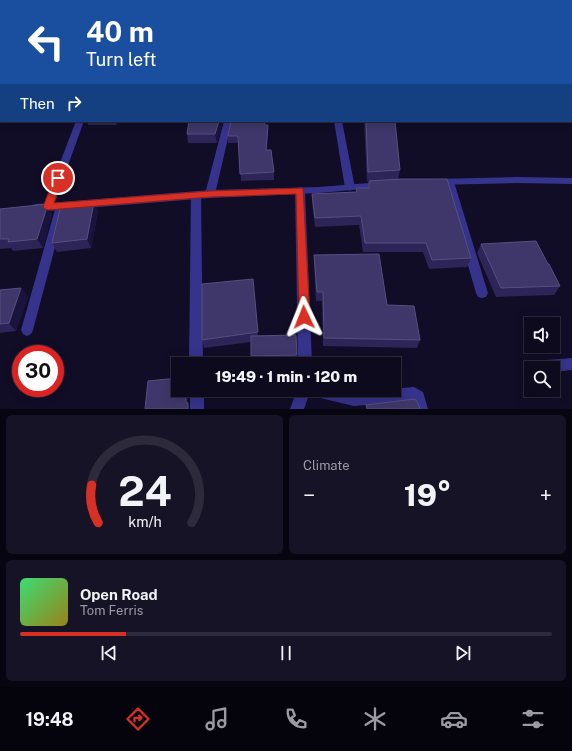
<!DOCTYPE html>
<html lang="en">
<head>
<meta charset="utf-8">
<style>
  body { margin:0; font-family:"Public Sans",sans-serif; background:#161326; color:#f1f3f6; height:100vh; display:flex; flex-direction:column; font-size:15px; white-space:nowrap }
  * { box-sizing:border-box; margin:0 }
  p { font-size:13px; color:#9a9aa4 }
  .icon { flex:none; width:22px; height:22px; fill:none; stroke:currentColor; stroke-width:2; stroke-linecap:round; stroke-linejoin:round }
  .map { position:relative; height:409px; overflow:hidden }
  .drawer { display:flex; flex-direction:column; gap:6px; padding:6px; background:#070610; flex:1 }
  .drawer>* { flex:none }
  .guide { position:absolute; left:0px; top:0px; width:572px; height:122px; box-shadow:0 2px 10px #0003,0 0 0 1px #2d2b3b; background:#1a4fa0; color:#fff; overflow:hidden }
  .fabs { position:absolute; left:524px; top:317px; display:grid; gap:8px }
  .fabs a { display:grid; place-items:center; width:36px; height:36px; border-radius:0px; background:#0d0a1d; box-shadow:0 2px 10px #0003,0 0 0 1px #2d2b3b; font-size:20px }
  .speed { position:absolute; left:12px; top:345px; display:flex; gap:8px; font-size:20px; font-weight:700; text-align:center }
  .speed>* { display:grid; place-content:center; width:52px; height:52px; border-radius:50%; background:#0d0a1d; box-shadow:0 2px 10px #0003,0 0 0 1px #2d2b3b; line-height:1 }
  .speed .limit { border:6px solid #d22; background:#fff; color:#111 }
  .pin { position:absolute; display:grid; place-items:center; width:34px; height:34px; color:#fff; margin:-17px; border:2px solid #fff; border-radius:50%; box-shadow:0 1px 4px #0007 }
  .me { position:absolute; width:44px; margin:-22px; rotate:358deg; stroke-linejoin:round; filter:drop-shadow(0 0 3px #0008) }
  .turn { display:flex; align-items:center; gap:14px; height:84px; padding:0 20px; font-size:18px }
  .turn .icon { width:52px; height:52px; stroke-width:2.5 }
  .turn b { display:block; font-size:28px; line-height:34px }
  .then { display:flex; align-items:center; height:38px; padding:0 20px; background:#0003; gap:8px; font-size:15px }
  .big { font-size:30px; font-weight:800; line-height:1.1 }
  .drawer .widget { flex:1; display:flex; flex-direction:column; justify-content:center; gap:6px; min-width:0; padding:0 14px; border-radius:6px; background:#161326 }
  .drawer .dial { align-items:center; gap:0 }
  .dial svg { height:104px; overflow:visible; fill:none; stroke:#2d2b3b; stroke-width:7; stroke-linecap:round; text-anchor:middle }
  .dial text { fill:#f1f3f6; stroke:none }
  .song { display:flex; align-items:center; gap:12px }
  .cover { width:48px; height:48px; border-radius:6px; background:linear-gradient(135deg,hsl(140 70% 55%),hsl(50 70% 35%)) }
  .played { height:4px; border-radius:2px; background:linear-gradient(90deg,#d93025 20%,#2d2b3b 20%) }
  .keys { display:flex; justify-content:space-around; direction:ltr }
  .heat { display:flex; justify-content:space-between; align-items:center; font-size:22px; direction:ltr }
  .drawer .tiles { flex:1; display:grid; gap:6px; grid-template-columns:1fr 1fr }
  .widget:last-child { grid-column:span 2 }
  .trip { position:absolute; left:171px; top:357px; width:230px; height:40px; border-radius:0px; background:#0d0a1d; box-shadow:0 2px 10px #0003,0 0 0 1px #2d2b3b; font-weight:800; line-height:40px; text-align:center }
  .menu { display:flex; height:64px; justify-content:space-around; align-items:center; background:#05040c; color:#9a9aa4 }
  .menu .icon { width:28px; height:28px }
  .menu .selected { color:#d93025 }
  .menu b { font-size:18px; color:#f1f3f6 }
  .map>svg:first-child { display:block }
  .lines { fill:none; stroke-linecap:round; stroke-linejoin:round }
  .minor { fill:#35338b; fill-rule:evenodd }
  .tertiary { fill:#35338b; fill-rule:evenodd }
  .wall { fill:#2d2457 }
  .shaded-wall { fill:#1a133c }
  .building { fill:#3f3769; stroke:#574f80 }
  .route { fill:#d93025; stroke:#8d1f18 }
</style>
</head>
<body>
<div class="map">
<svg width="572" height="409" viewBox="0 0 572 409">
  <rect width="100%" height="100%" fill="#110d27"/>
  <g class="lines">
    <!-- minor -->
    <path class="minor" d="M15 0H21V1H15Z
      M281 0H287V1H281Z
      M459 0H466L467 1H460Z
      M0 40H1L0 47Z
      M571 109H572V113H571Z
      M76 121H84L53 207 52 210H44L43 207Z
      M224 121H232L215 194 210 198 205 194Z
      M334 121H342L355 188 350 191 345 188Z
      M449 179 454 182 488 293 486 297 482 298 478 297 476 293 444 182Z
      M300 187 305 190 312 364H298L295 190Z
      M196 191 201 195 203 364H189L191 195Z
      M61 202 65 203 66 206 33 330 31 334 27 336 23 334 21 330 56 206 57 203Z
      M572 358V370L553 372V368H540L539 366 541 362 546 360Z
      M414 387 423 392 428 409H414L412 401 354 406 316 397 311 395 310 392 304 409H290L297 390H345L354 392Z
      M190 390H204V409H190Z"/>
    <!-- tertiary -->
    <path class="tertiary" d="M517 177 572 178V184L517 183 435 185 430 182 435 179Z
      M381 182 384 183 386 185 384 187 319 193 210 198 36 212 32 211 31 208 32 205 36 204 210 190 319 187Z"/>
  </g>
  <!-- wall -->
  <path class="wall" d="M571 12 572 13V41H571Z
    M571 77H572V106H571Z
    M87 121H118L117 125H88Z
    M189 121H223L217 143H188L187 134Z
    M364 121H395L400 170 398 179 471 258 467 267 429 269 423 252H363L359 225 315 227 312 203V194L356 192V188H368L369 181H367Z
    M265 125 268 132 267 150 274 172V180L241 181 239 143H228V136Z
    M94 202 98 211 91 248 57 252 52 243Z
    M0 209 52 213 43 248 13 251 11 248 0 249Z
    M481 244 548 264 560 286 554 295 496 297 477 253Z
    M314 255 387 305 420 340 417 348 323 346 322 301H316L314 264Z
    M253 279 258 336 297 355 296 363 252 364 251 356V342L204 348 202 340Z
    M21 288 28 297 16 331 0 333V290Z"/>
  <!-- shaded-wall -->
  <path class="shaded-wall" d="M115 121H118L117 125Z
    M219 121H223L217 143 215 134Z
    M268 125V132L266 158V150Z
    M94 202 98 211 91 248 87 239Z
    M48 204 52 213 43 248 37 239Z
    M21 288 28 297 16 331 9 323Z
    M186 390H188V404L190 409H188L186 402Z"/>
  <!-- building -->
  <path class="building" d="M571 12 572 13V32H571Z
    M571 77H572V100H571Z
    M189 121H219L215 134H187Z
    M231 121H264L265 125H268L266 150H271L274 172 240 174 238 136H228Z
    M366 121H395L400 170 368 172Z
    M401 179H447L471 258 432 260 426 243H365L361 216 315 218 312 194 357 192 356 188H369V181Z
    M94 202 87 239 52 243 61 205Z
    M48 204 37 239 8 242 9 239H0V209Z
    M536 241 548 264H549L560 286 501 288 481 244Z
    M379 254 387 305 414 306 420 340 324 338 323 292H317L314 255Z
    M253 279 258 332 202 340V284Z
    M21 288 9 323 0 324V290Z
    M296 335 297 355 251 356V336Z
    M178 378V390H186V402L188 403V409H145L148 381Z
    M415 399 418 403 420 409H367L366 405Z"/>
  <!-- route -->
  <path class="route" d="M58 175 63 178 54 203 210 191 303 188 310 317 308 321 304 322 300 321 299 317 296 194 210 197 48 210 45 209 43 207 54 178Z"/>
</svg>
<div class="fabs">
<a><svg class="icon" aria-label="sound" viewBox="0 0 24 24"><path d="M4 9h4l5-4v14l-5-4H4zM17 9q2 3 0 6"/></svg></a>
<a><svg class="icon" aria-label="search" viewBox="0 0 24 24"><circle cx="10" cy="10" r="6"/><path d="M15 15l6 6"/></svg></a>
</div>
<div class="speed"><div class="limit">30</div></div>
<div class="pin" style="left:58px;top:178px;background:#d93025"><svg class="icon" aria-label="arrive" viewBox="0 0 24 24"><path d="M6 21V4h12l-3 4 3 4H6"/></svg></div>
<svg class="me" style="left:304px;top:317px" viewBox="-20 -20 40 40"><path d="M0-17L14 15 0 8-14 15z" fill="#d93025" stroke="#fff" stroke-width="4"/></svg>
<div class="trip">19:49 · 1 min · 120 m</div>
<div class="guide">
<div class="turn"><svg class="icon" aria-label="left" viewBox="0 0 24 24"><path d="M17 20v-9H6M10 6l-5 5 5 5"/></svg><div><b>40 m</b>Turn left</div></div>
<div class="then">Then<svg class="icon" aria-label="right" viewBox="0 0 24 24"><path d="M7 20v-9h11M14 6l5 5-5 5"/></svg></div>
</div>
</div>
<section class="drawer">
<div class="tiles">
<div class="widget dial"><svg viewBox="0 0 100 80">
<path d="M14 69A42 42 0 1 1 86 69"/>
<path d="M14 69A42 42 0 0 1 9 40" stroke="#d93025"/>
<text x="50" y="56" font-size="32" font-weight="700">24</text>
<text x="50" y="72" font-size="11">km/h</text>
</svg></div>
<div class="widget"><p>Climate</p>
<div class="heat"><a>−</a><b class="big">19°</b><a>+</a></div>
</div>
<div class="widget">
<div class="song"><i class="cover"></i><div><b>Open Road</b><p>Tom Ferris</p></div></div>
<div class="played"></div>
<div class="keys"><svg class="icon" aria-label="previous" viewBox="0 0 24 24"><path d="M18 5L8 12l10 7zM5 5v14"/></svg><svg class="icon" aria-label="pause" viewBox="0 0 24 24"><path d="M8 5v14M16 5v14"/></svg><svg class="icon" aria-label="next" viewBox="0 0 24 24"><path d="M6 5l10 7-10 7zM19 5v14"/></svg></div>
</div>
</div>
</section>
<nav class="menu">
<b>19:48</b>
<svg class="icon selected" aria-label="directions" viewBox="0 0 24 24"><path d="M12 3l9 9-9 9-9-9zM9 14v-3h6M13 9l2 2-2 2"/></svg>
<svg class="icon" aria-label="music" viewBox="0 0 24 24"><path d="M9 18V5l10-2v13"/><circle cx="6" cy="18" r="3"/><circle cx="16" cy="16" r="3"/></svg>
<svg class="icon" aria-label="phone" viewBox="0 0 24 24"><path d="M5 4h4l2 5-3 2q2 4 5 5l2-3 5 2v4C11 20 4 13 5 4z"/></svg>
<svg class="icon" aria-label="climate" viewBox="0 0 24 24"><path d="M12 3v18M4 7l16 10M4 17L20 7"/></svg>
<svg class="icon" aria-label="car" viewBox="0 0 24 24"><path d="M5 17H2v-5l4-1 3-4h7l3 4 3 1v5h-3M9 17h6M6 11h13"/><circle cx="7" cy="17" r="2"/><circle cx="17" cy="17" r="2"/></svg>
<svg class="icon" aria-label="filters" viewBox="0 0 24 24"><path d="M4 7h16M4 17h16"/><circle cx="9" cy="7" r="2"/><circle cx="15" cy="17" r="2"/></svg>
</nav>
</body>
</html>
